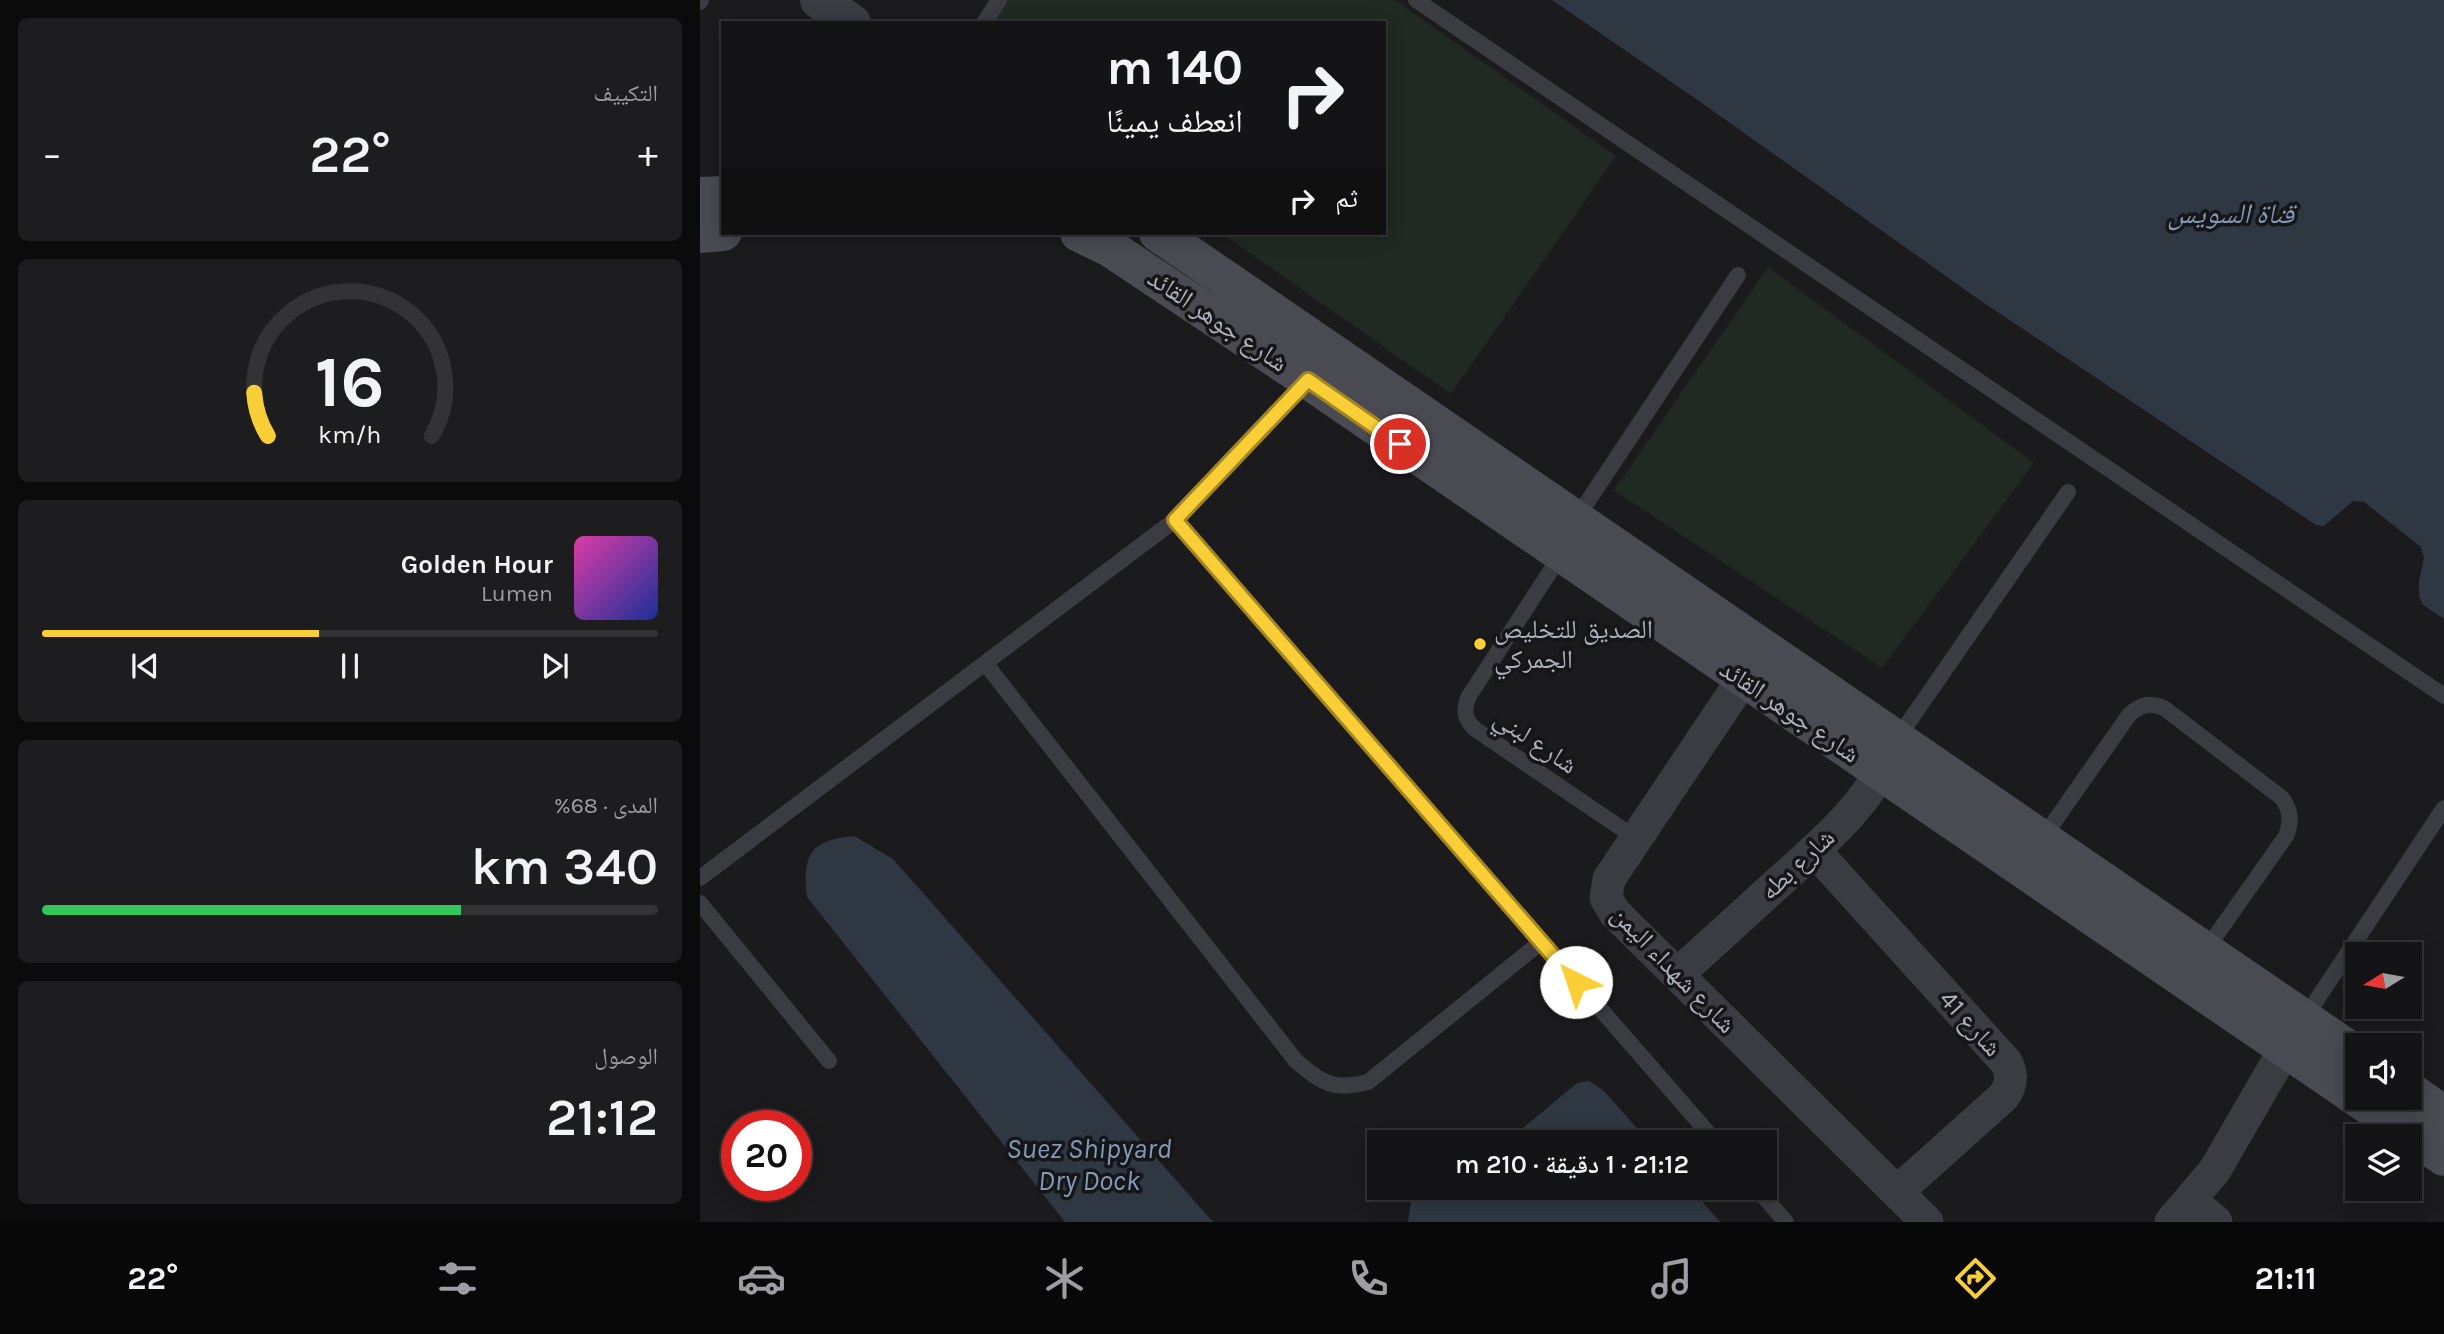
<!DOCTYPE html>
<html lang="ar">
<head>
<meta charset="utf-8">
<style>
  body { margin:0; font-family:Karla,"Noto Naskh Arabic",sans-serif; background:#1d1d1f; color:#f1f3f6; direction:rtl; height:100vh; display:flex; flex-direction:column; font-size:26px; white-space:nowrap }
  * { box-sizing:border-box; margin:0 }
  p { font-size:23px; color:#9d9ea1 }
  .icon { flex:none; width:38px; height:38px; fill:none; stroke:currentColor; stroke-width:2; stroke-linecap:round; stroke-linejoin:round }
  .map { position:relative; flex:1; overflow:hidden; direction:ltr }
  .panel { display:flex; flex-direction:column; gap:18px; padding:18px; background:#0b0b0c; width:700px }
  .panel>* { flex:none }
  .banner { position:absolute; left:21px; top:21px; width:665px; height:214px; border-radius:0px; box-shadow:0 4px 18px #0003,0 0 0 2px #333335; direction:rtl; background:#141416; color:#f1f3f6; overflow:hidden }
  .needle { width:46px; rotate:259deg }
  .tools { position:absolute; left:1645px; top:942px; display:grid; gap:14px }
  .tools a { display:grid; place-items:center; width:77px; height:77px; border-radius:0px; background:#141416; box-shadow:0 4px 18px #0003,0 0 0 2px #333335; font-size:35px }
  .speed { position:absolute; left:21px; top:1110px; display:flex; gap:14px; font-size:35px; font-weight:700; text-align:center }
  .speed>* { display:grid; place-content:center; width:91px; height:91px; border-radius:50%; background:#141416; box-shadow:0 4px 18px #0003,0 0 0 2px #333335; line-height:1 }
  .speed .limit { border:10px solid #d22; background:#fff; color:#111 }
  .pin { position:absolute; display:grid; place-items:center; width:60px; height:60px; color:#fff; margin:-30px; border:4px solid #fff; border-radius:50%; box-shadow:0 2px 7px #0007 }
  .me { position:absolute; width:77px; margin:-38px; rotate:319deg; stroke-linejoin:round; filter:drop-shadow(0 0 5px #0008) }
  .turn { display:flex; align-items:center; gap:24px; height:147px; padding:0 28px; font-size:32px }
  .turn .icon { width:91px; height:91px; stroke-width:2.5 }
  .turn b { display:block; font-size:49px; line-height:60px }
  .then { display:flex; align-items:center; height:66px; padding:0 28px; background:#0003; gap:14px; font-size:26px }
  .big { font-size:52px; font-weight:600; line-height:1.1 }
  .panel .widget { flex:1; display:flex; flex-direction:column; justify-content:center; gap:10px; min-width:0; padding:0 24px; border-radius:10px; background:#1d1d1f }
  .panel .dial { align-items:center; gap:0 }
  .dial svg { height:182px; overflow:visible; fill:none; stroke:#333335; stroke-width:7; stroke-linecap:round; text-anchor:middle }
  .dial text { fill:#f1f3f6; stroke:none }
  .song { display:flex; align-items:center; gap:21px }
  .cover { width:84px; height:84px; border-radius:10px; background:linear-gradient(135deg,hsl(320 70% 55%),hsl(230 70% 35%)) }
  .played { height:7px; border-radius:4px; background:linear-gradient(90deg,#face36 45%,#333335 45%) }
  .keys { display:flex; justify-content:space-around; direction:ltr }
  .heat { display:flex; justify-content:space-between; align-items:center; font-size:38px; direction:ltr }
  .charge { height:10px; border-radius:5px; background:linear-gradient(90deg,#34c759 68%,#333335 0) }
  .trip { position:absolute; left:667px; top:1130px; width:410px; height:70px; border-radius:0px; background:#141416; box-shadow:0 4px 18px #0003,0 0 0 2px #333335; font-weight:600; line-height:70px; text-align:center; direction:rtl }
  .tabs { display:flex; height:112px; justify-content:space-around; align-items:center; background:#080809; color:#9d9ea1 }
  .tabs .icon { width:49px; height:49px }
  .tabs .on { color:#face36 }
  .tabs b { font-size:32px; color:#f1f3f6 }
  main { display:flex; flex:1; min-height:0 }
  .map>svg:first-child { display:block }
  .green { fill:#202922 }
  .water { fill:#2f3842 }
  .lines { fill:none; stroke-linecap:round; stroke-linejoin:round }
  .service { stroke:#3b3c42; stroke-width:16 }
  .minor { stroke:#3b3c42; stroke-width:33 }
  .tertiary { stroke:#3b3c42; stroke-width:38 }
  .secondary { stroke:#494a52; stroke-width:38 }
  .route-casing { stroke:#a28623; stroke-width:18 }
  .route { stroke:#face36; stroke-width:12 }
  .poi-dot { fill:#face36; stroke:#161518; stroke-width:2.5 }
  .labels { text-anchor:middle; stroke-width:7; stroke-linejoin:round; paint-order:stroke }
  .street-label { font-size:26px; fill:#adb0bd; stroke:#161518 }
  .poi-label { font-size:26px; fill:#adb0bd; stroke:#161518; text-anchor:start }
  .water-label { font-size:28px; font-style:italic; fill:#8399b8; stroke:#161518 }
</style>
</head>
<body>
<main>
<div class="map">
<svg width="1744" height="1222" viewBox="0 0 1744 1222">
  <rect width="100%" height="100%" fill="#1b1a1d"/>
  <!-- green -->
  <path class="green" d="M300 0H695L916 156 751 394 521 233H684V23H285Z
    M1068 267 1334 463 1182 668 914 490Z"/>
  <!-- water -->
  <path class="water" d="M852 0H1744V619L1723 605 1719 596V581L1724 558 1721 547 1664 502 1653 501 1624 526 1616 525 1281 301 999 101Z
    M154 836 193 859 513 1222H365L107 897C102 855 110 840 154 836Z
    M889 1081 903 1090 950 1143H805L877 1083Z
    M713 1188H990L1020 1222H708Z"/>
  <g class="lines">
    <!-- service -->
    <path class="service" d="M716 0 1744 696
      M0 2 1 0
      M284 23 299 0
      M876 519 1038 275
      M475 520 1017 1143
      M861 555 769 696C763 710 764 719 775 729L937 839
      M285 663 596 1061C622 1083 633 1091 668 1082L841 942
      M1197 739 1368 492
      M1342 839 1429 715C1441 704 1450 702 1464 708L1582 798C1591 810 1592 822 1586 836L1505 951
      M0 878 475 520 608 380
      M0 903 129 1061
      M1604 1019 1744 808
      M1056 1188 1086 1222"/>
    <!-- minor -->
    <path class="minor" d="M1043 679 909 879 906 898 915 913 1227 1222
      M1114 850 1306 1062C1313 1075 1312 1085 1303 1097L1197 1192
      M978 974C1011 944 1045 913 1078 883 1121 844 1170 804 1192 749
      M1491 1201 1516 1222
      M1471 1222 1515 1170 1585 1049"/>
    <!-- tertiary -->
    <path class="tertiary" d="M119 0 152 23"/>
    <!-- secondary -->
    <path class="secondary" d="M0 196 23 195
      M379 233 410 248 608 380 1744 1157
      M458 233 1657 1055
      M0 234 23 232
      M1710 1091 1744 1115"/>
  </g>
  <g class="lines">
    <defs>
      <path id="route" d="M700 444 608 380 475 520 876 982"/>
    </defs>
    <!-- route casing -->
    <use href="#route" class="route-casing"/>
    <!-- route -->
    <use href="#route" class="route"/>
  </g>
  <!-- markers -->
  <circle class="poi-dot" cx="780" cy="644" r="7"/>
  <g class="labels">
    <!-- street labels -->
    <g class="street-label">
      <text transform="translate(518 320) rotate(34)" y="9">شارع جوهر القائد</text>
      <text transform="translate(1090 711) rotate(34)" y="9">شارع جوهر القائد</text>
      <text transform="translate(836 741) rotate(34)" y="9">شارع لبني</text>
      <text transform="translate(1097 864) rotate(-43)" y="9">شارع بطه</text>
      <text transform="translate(974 969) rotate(46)" y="9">شارع شهداء اليمن</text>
      <text transform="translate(1271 1023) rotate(48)" y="9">شارع 41</text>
    </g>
    <!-- poi labels -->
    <g class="poi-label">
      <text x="794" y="638">الصديق للتخليص<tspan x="794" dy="30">الجمركي</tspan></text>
    </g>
    <!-- water labels -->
    <g class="water-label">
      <text x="1531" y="223">قناة السويس</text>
      <text x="389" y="1158">Suez Shipyard<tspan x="389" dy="32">Dry Dock</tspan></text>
    </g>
  </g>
</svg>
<div class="tools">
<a><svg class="needle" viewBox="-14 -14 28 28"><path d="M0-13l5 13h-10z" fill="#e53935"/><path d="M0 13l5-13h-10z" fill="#9d9ea1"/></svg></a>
<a><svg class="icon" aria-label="sound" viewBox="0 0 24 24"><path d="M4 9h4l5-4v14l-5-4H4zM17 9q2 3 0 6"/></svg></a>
<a><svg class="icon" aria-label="layers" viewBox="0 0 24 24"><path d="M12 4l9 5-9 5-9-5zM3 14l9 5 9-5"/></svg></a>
</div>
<div class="speed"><div class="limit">20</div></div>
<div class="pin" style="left:700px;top:444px;background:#d93025"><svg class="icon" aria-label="arrive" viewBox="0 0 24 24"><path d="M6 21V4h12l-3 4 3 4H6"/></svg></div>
<svg class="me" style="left:876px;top:982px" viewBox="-20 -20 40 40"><circle r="19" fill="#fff"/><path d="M0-13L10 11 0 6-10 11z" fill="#face36"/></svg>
<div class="trip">21:12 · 1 دقيقة · 210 m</div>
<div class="banner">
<div class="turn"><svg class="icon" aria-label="right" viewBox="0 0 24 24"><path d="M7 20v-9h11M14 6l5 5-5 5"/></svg><div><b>140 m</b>انعطف يمينًا</div></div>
<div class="then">ثم<svg class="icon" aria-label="right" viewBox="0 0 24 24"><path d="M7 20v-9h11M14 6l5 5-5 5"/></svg></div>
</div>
</div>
<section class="panel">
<div class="widget"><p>التكييف</p>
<div class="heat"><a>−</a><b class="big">22°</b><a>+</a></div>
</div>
<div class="widget dial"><svg viewBox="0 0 100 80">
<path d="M14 69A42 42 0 1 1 86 69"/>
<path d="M14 69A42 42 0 0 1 8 50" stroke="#face36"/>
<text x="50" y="56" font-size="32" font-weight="700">16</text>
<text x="50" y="72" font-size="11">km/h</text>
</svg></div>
<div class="widget">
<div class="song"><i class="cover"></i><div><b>Golden Hour</b><p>Lumen</p></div></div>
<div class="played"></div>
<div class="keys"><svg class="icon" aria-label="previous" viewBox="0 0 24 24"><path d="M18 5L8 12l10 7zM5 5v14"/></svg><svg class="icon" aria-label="pause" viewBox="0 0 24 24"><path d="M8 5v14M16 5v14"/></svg><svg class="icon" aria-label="next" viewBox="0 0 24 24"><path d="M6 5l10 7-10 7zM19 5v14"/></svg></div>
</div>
<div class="widget"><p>المدى · 68%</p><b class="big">340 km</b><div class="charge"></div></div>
<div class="widget"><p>الوصول</p><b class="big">21:12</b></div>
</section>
</main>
<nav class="tabs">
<b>21:11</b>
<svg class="icon on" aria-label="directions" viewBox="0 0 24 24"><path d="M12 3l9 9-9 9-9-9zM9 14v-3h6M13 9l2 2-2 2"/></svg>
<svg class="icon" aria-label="music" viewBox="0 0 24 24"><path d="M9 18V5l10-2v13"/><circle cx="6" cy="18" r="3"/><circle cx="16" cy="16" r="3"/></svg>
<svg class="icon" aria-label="phone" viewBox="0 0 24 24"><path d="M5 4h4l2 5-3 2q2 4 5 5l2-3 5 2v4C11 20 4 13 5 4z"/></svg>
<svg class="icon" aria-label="climate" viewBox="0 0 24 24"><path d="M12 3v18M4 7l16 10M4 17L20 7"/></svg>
<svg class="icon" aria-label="car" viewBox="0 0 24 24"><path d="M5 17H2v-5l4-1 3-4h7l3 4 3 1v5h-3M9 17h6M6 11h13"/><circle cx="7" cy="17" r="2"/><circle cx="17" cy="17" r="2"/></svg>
<svg class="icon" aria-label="filters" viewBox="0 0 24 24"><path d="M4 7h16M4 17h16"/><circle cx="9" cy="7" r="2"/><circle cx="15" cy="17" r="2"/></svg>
<b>22°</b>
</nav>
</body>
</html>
